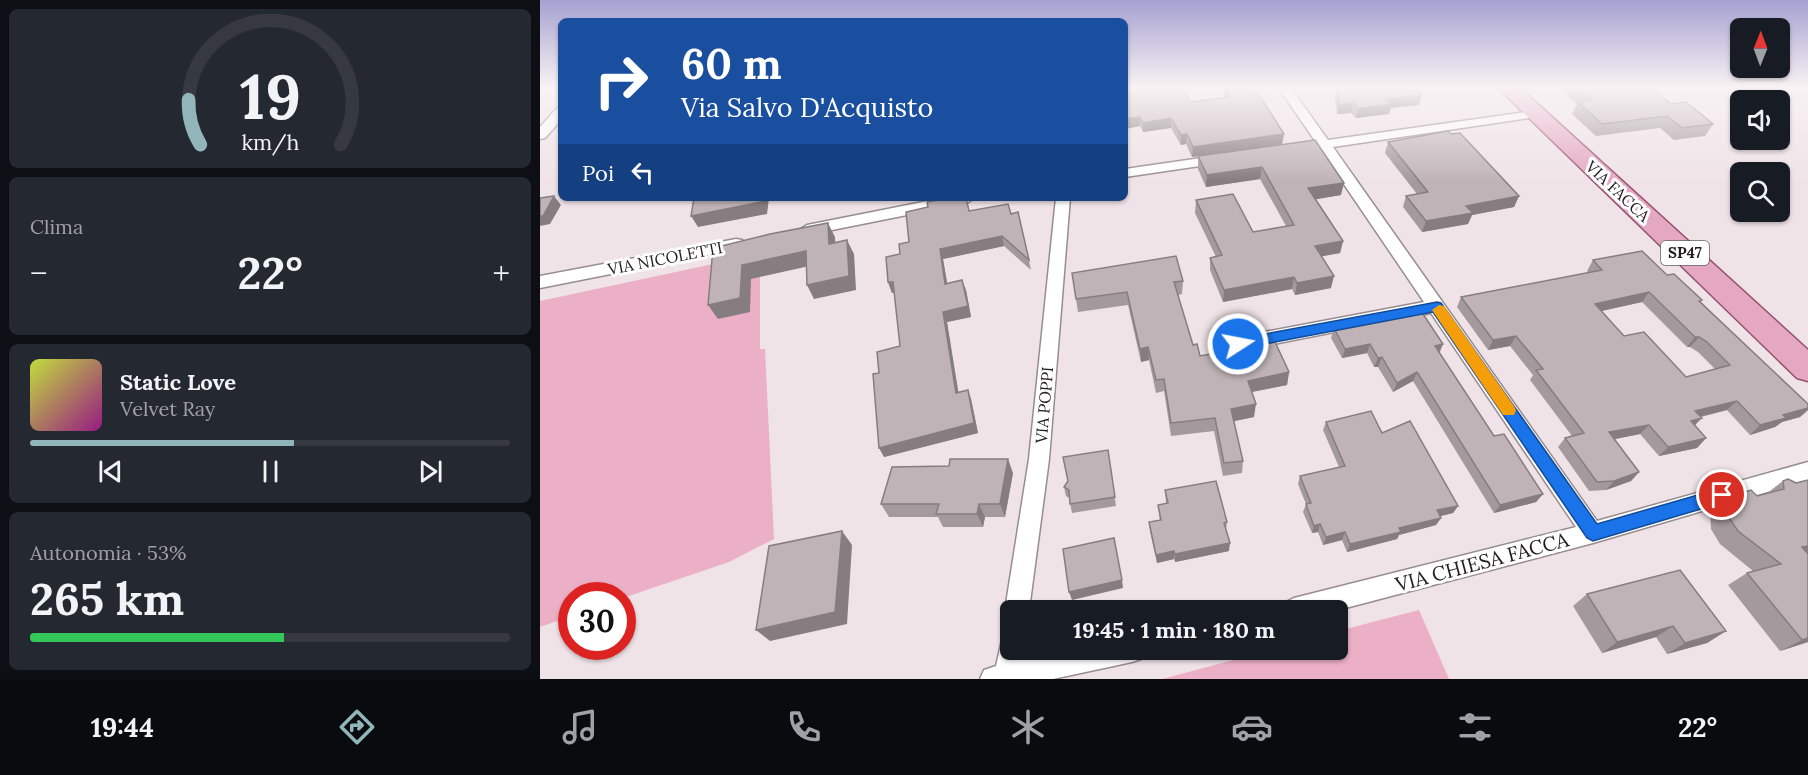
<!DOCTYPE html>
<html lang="it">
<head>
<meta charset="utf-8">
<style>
  body { margin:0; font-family:Lora,serif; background:#242831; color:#f1f3f6; height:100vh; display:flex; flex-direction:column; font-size:22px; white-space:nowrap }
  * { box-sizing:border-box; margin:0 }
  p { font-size:20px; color:#9ea1a6 }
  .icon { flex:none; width:33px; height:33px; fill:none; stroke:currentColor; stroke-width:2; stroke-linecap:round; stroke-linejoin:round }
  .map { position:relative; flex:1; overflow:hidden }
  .drawer { display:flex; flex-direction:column; gap:9px; padding:9px; background:#0d0f14; width:540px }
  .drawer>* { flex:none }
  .banner { position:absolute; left:18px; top:18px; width:570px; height:183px; border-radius:9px; box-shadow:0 2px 4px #0004; background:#1a4fa0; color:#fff; overflow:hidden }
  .needle { width:39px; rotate:1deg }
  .fabs { position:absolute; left:1190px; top:18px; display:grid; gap:12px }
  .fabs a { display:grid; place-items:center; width:60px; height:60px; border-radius:9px; background:#171b24; box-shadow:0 2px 4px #0004; font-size:30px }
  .speed { position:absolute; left:18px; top:582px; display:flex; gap:12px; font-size:30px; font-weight:700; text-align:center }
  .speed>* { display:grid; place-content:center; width:78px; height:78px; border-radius:50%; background:#171b24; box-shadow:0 2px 4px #0004; line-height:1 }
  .speed .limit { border:9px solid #d22; background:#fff; color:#111 }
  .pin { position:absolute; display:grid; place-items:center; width:51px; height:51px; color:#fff; margin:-26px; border:3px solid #fff; border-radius:50%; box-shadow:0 2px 6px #0007 }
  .me { position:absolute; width:66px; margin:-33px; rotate:79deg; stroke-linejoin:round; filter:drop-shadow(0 0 4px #0008) }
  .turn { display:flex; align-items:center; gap:21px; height:126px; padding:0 24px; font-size:27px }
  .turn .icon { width:78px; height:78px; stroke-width:2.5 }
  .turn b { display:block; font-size:42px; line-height:51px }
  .then { display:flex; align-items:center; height:57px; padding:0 24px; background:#0003; gap:12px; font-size:22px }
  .big { font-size:45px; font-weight:700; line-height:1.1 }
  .drawer .card { flex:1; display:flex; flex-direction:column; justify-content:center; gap:9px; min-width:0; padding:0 21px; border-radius:9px; background:#242831 }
  .drawer .dial { align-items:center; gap:0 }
  .dial svg { height:156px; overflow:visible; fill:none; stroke:#363941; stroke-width:7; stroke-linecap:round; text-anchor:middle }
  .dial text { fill:#f1f3f6; stroke:none }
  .song { display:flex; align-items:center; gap:18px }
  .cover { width:72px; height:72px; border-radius:9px; background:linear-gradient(135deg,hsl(70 70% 55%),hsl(310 70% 35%)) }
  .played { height:6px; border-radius:3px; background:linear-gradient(90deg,#92b5ba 55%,#363941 55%) }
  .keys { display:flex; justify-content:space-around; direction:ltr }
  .heat { display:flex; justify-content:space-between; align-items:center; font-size:33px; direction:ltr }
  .charge { height:9px; border-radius:4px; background:linear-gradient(90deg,#34c759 53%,#363941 0) }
  .trip { position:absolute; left:460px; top:600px; width:348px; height:60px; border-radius:9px; background:#171b24; box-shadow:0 2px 4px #0004; font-weight:700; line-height:60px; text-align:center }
  .dock { display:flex; height:96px; justify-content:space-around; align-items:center; background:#090b0e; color:#9ea1a6 }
  .dock .icon { width:42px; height:42px }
  .dock .selected { color:#92b5ba }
  .dock b { font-size:27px; color:#f1f3f6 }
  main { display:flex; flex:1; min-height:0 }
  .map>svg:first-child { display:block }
  .green { fill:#ecb0c6 }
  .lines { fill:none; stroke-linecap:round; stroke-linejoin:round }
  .minor-casing { stroke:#978c90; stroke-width:3 }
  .primary-casing { stroke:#95526e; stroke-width:3 }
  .minor { fill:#fff; fill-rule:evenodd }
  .primary { fill:#e5a8c2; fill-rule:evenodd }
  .wall { fill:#a49a9d; fill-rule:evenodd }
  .shaded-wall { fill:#867d80 }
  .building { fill:#bfb3b7; stroke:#867d80; stroke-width:1.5; fill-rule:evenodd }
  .route { fill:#1a73e8; stroke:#114b97; stroke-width:1.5 }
  .slow { fill:#f59e0b }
  .labels { text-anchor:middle; stroke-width:6; stroke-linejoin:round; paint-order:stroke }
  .shield { fill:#fff; stroke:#646162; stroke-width:1.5 }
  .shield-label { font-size:15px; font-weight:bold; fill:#211d1e }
  .street-label { font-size:16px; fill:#211d1e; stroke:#fff }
  .near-street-label { font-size:20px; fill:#211d1e; stroke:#fff }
</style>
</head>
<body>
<main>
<section class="drawer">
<div class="card dial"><svg viewBox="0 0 100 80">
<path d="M14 69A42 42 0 1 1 86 69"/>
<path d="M14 69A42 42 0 0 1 8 46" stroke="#92b5ba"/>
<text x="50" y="56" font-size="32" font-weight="700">19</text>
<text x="50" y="72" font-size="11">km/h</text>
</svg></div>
<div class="card"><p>Clima</p>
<div class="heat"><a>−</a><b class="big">22°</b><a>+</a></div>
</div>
<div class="card">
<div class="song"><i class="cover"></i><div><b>Static Love</b><p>Velvet Ray</p></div></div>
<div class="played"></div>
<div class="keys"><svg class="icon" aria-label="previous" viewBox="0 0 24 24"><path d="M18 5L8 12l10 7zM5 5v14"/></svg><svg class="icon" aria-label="pause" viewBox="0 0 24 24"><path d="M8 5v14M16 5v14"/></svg><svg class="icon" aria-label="next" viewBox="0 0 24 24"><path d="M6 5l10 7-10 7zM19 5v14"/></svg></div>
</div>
<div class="card"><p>Autonomia · 53%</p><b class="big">265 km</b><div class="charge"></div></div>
</section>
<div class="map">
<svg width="1268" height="679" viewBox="0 0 1268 679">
  <rect width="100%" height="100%" fill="#efe3e7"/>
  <!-- green -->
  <path class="green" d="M220 254V349H225L234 539 189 562 83 598 82 596H32L31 616 0 627V301Z
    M879 610 909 679H622L731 650H798V631Z"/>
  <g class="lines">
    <defs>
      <path id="minor" d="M738 87H750L788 140 1001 110 1002 113 1001 116 996 117 793 147 1057 521 1268 462V480L1053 543 798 610H742L746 602 754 598 1036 527 891 313 698 351 692 349 689 344 692 339 698 337 884 302 780 149 772 150 765 146 775 141Z
        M21 108V120L5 138 0 139V127L16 109Z
        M682 155 687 156 689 159 687 162 585 177V169Z
        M403 198H434L427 203 267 235 259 230 267 225Z
        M516 198H530L509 459 489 610H471V620L465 610 489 459Z
        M196 239 202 240 204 244 202 248 0 288V276Z
        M471 637V650H483L482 660 534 650H604L601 659 592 662 513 679H440L444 670 456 666 462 640Z"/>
      <path id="primary" d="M957 87H979L1268 350V381L1257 378Z"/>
    </defs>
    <!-- minor casing -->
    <use href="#minor" class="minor-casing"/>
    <!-- primary casing -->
    <use href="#primary" class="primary-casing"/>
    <!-- minor -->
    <use href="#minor" class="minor"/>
    <!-- primary -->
    <use href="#primary" class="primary"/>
  </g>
  <!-- wall -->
  <path class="wall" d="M1018 87H1111L1131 104 1173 124 1165 136 1134 140 1120 128 1056 136 1032 114 1037 104Z
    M797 88 882 95 879 105 851 108 849 114 816 118 811 113 797 114 795 98Z
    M684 89 714 94 744 134 742 144 652 157 646 144 641 145 631 128 603 132 600 126 585 129V94L651 102 684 97Z
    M775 140 801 195 775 199 803 241 800 253 782 256 791 288 755 295 752 289 683 302 670 270V258L676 257 655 213 656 200 713 232 746 226 720 179 666 187 658 169V156Z
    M848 142 979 196 974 207 932 215 928 224 882 232 863 207 866 196 877 194 845 153Z
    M388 207 471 214 478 212 491 270 464 246 403 259 407 283 426 290 431 317 407 322 418 392 428 390 431 399 438 433 344 457 339 373 360 346 354 292 352 293 348 282 360 254 369 242Z
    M1053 260 1127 275 1162 300 1161 302 1268 404V410L1260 417 1242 422 1235 427 1210 435 1187 410 1161 417 1155 425 1166 438 1157 448 1119 456 1100 434 1074 439 1099 472 1091 481 1066 490 1049 491 1018 447 1025 438 1032 436 990 380 993 375 970 346 948 350 917 307 921 297 1049 273 1047 271ZM1102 302 1147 347H1150L1158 352 1175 369 1146 377 1084 336 1061 311Z
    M532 273 643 281 642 294 638 295 653 345 660 356 749 372 747 385 712 392 714 417 694 421 703 461 702 473 683 476 674 431 631 436 624 391 616 393 609 360 601 362 588 305 538 312Z
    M794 328 899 353 954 436 1003 494 996 502 954 513 873 381 853 392 838 367H834L827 353 802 358 791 338Z
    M786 422 842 433 918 506 913 513 900 516 901 518 896 525 859 535 857 539 807 552 802 540 783 545 778 532 772 533 763 512 766 504 758 484 760 476 799 467 783 430Z
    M568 450 576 506 532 513 529 498 526 496 524 487Z
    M473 473 465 517H445L443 527H403L398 517H349L341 504Z
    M1243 481 1268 554V642L1240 651 1188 585 1207 573 1213 571 1180 544 1171 529 1170 511 1187 497 1217 496 1226 494Z
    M625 490 687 522 686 530 689 551 635 562 634 559 617 563 610 531 609 522 620 521 618 505 626 503Z
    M1047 594 1186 631 1167 643 1127 654 1116 637 1062 653 1033 606Z"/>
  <!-- shaded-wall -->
  <path class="shaded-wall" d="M882 95 879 105 851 108 849 114 816 118 818 109 847 99Z
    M813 103 811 113 797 114 799 105Z
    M600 117V126L585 129V119Z
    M631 118V128L603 132V123Z
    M647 134 646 144 641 145V135Z
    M744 134 742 144 652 157 653 147Z
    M722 167 720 179 666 187 667 175Z
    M804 183 801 195 766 201 768 188Z
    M14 196 21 205 10 224 0 226V216Z
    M979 196 974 207 932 215 928 224 882 232 886 221 926 206Z
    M221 198H229L227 214 158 227 151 216Z
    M288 223 295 237 296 258 289 244Z
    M462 236 464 246 403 259 409 294 405 284 400 249Z
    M307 240 314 254 316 290 274 299 267 285Z
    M803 241 800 253 773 258 775 246Z
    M266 251 274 265 211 279 210 312 178 319 168 305 202 265Z
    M794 276 791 288 755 295 757 283Z
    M754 277 752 289 683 302 684 290Z
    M422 280 426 290 431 317 407 322 420 402 416 393 403 312Z
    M348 282H353L357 292 352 293Z
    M1109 292 1102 302 1048 314 1055 304Z
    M976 336 970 346 948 350 953 340Z
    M1155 337H1159L1150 347H1147Z
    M830 344 827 353 802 358 805 349Z
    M903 344 899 354 895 346Z
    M608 347 609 360 601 362 600 349Z
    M842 357 838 367H834L838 358Z
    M749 372 747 385 706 393 708 381Z
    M877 372 873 381 853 392 857 383Z
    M428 390 431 399 438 433 344 457 339 448Z
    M1197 401 1187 410 1146 420 1155 411Z
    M716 404 714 417 690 422 691 409Z
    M1268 408V410L1260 417 1242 422 1235 427 1210 435 1220 425 1243 415Z
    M1162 418 1153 427 1151 421Z
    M1109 425 1100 434 1061 442 1069 432Z
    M1166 438 1157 448 1119 456 1128 447Z
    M468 459 473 473 465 517 460 504Z
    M1099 472 1091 481 1066 490 1074 481Z
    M1003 494 996 502 954 513 960 505Z
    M439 504 445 517 443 527 437 514Z
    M918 506 913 513 893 518 897 510Z
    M901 518 896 525 859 535 857 539 807 552 810 544 859 528Z
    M780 524 778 532 772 533 774 526Z
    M302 531 312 545 307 624 230 641 216 630Z
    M805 532 802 540 783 545 786 537Z
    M690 543 689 551 635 562V554Z
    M1268 546V553L1242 561 1262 547Z
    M634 551V559L617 563 616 555Z
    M582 580 583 588 532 600 529 592Z
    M1133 626 1116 637 1062 653 1077 642Z
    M1186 631 1167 643 1127 654 1145 643Z
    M1268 638V642L1240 651 1262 640Z"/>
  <!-- building -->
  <path class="building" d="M620 87H639L651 102 689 97 684 89 698 87H710L714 94 718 93 744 134 653 147 647 134 641 135 631 118 603 123 600 117 585 119V94Z
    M807 87H875L882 95 847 99 852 104 818 109 813 103 799 105 797 88Z
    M1037 87H1111L1131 104 1146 102 1173 124 1142 128 1127 116 1062 124 1038 102 1052 100Z
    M908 131 911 134 920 133 979 196 926 206 933 213 886 221 866 196 888 192 848 142Z
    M775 140 804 183 768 188 803 241 775 246 794 276 757 283 754 277 684 290 670 258 682 255 656 200 693 194 713 232 754 225 722 167 667 175 658 156Z
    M14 196 3 216H0V198Z
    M154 198H221V202L151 216Z
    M409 198H426L429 211 468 204 471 214 478 212 489 260 462 236 400 249 405 284 422 280 428 306 403 312 416 393 428 390 434 423 339 448 333 374 339 373 337 352 360 346 353 282H348L346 257 360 254 359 244 369 242 366 212 388 207 387 202Z
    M288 223 289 244 307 240 309 276 267 285 266 251 202 265 200 298 168 305 173 248 230 234Z
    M1102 251 1127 275 1134 274 1162 300 1159 301 1268 404V408L1243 415 1246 418 1220 425 1197 401 1155 411 1162 418 1151 421 1166 438 1128 447 1109 425 1069 432 1099 472 1074 481 1057 482 1025 438 1044 433 996 370 1003 369 976 336 953 340 921 297 1062 270 1053 260ZM1109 292 1155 337H1159L1167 342 1190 365 1146 377 1104 332 1084 336 1055 304Z
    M636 256 643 281 634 282 653 345 657 344 660 356 735 342 749 372 708 381 716 404 691 409 703 461 684 463 675 418 631 423 624 379 616 380 608 347 600 349 587 292 536 299 532 273Z
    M881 311 903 344 895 346 954 436 964 434 1003 494 960 505 877 372 857 383 842 357 838 358 830 344 805 349 794 328Z
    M831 411 842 433 870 421 918 506 897 510 901 518 859 528 861 532 810 544 805 532 786 537 780 524 774 526 766 504 771 503 760 476 805 466 786 422Z
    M568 450 575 497 530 504 529 490 524 487 528 481 523 457Z
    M410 459H468L460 504H439L437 514H396L399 504H341L352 467 409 466Z
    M1248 479 1256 483 1268 480V546L1262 547 1268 554V638L1262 640 1207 573 1241 564 1198 531 1188 516 1187 497 1211 490 1217 496 1244 489 1243 481Z
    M676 481 687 522 684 523 690 543 635 554 634 551 616 555 609 522 621 520 618 505 628 503 625 490Z
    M302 531 295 612 216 630 229 546Z
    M574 538 582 580 529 592 523 549Z
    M1140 570 1186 631 1145 643 1133 626 1077 642 1047 594Z"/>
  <!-- sky -->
  <linearGradient id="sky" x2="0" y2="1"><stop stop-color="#a6a1d0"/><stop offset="0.48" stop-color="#f8f2f4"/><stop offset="1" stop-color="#f8f2f4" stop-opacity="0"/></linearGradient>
  <rect width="1268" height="182" fill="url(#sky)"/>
  <!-- route -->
  <path class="route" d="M897 302 901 303 1057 524 1182 488 1188 490 1190 495 1188 501 1053 541 1047 538 893 312 698 349 692 344 698 339Z"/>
  <!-- slow -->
  <path class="slow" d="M899 305 904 306 974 406 976 410 974 415H963L894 313 892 310Z"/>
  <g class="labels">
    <!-- shield labels -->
    <rect class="shield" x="1121" y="241" width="48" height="24" rx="4.5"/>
    <g class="shield-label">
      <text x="1145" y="258">SP47</text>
    </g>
    <!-- street labels -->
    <g class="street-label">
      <text transform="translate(1078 191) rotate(43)" y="6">VIA FACCA</text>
      <text transform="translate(125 258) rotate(-11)" y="6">VIA NICOLETTI</text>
      <text transform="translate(504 405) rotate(-85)" y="6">VIA POPPI</text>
    </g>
    <!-- near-street labels -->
    <g class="near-street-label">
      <text transform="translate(942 562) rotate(-15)" y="7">VIA CHIESA FACCA</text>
    </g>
  </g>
</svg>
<div class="fabs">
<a><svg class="needle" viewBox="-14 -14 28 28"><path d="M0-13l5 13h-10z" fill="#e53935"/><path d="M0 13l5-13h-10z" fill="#9ea1a6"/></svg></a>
<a><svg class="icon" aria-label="sound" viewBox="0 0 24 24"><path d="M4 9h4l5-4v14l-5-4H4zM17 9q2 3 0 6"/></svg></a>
<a><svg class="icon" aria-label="search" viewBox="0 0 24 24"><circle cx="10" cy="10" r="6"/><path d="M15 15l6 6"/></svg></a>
</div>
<div class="speed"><div class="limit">30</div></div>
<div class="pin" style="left:1182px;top:495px;background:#d93025"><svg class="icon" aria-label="arrive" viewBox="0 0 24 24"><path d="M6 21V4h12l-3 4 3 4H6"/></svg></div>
<svg class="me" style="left:698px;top:344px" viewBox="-20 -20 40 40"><circle r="17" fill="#1a73e8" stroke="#fff" stroke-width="3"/><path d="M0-11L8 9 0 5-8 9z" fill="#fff"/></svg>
<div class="trip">19:45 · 1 min · 180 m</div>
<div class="banner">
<div class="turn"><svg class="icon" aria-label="right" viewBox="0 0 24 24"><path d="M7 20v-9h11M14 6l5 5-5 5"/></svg><div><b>60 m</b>Via Salvo D'Acquisto</div></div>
<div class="then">Poi<svg class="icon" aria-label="left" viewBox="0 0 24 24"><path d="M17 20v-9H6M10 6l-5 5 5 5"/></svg></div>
</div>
</div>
</main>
<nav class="dock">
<b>19:44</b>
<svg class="icon selected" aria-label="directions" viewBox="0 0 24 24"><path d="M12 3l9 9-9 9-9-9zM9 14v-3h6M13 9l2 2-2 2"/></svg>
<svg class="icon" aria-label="music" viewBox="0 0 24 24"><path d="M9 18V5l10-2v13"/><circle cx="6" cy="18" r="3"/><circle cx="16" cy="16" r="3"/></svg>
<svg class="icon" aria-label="phone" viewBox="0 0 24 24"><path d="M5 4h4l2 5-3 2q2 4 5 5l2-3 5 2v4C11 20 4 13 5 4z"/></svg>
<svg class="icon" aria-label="climate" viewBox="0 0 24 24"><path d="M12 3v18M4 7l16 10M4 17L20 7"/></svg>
<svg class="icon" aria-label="car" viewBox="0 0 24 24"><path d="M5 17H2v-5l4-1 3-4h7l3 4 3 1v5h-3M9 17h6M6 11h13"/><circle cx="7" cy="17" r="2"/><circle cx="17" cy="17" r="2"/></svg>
<svg class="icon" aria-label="filters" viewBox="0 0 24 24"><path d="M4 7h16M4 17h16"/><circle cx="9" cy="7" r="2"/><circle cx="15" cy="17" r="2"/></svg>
<b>22°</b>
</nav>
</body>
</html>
